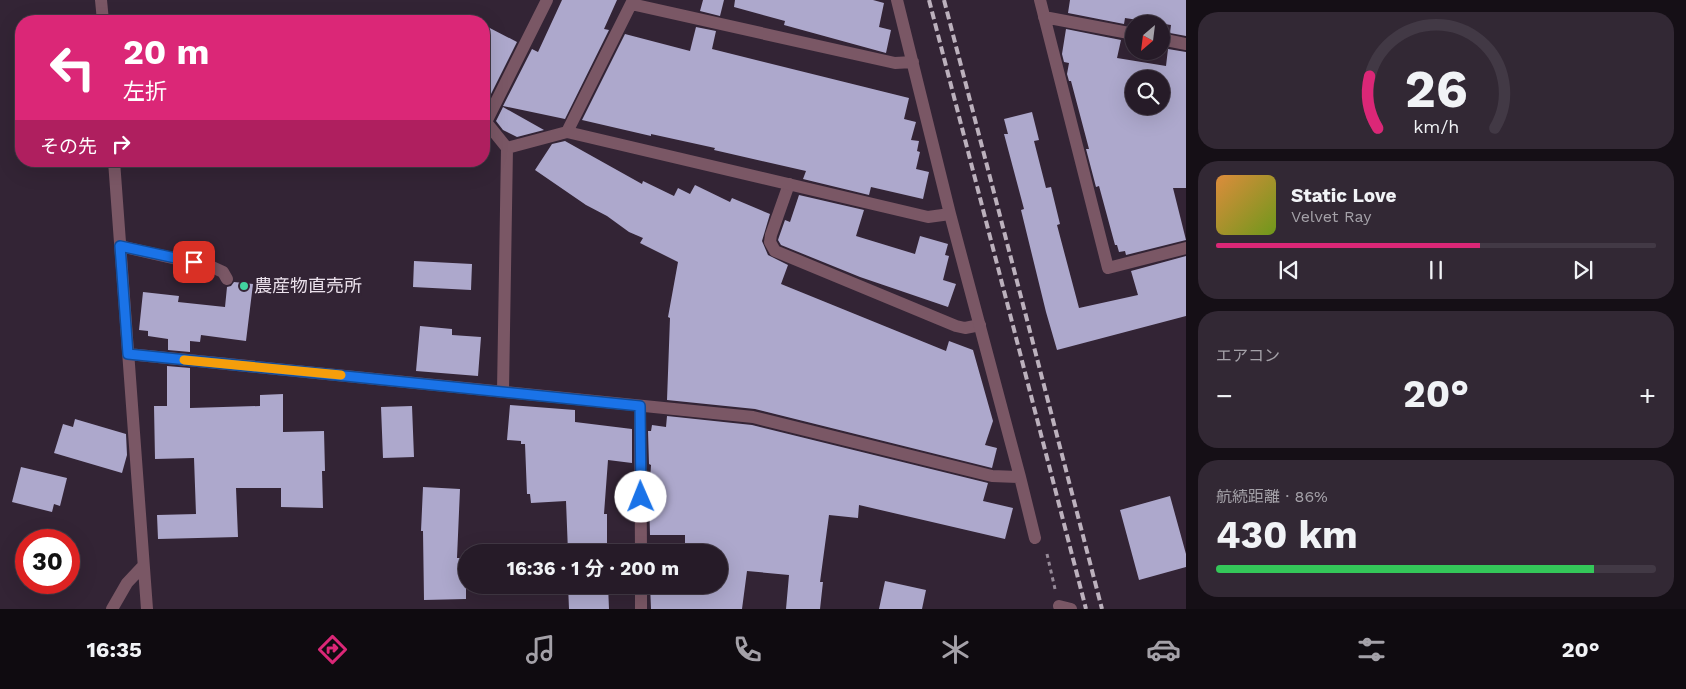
<!DOCTYPE html>
<html lang="ja">
<head>
<meta charset="utf-8">
<style>
  body { margin:0; font-family:"Work Sans","Noto Sans JP",sans-serif; background:#322834; color:#f1f3f6; height:100vh; display:flex; flex-direction:column; font-size:19px; white-space:nowrap }
  * { box-sizing:border-box; margin:0 }
  p { font-size:16px; color:#a4a1a8 }
  .icon { flex:none; width:28px; height:28px; fill:none; stroke:currentColor; stroke-width:2; stroke-linecap:round; stroke-linejoin:round }
  .map { position:relative; flex:1; overflow:hidden }
  .panel { display:flex; flex-direction:column; gap:12px; padding:12px; background:#150f16; width:500px }
  .panel>* { flex:none }
  .banner { position:absolute; left:15px; top:15px; width:475px; height:152px; border-radius:20px; box-shadow:0 5px 20px #0002,0 0 0 1px #423945; background:#db2777; color:#fff; overflow:hidden }
  .needle { width:32px; rotate:208deg }
  .fabs { position:absolute; left:1125px; top:15px; display:grid; gap:10px }
  .fabs a { display:grid; place-items:center; width:45px; height:45px; border-radius:50%; background:#261b28; box-shadow:0 5px 20px #0002,0 0 0 1px #423945; font-size:25px }
  .speed { position:absolute; left:15px; top:529px; display:flex; gap:10px; font-size:25px; font-weight:700; text-align:center }
  .speed>* { display:grid; place-content:center; width:65px; height:65px; border-radius:50%; background:#261b28; box-shadow:0 5px 20px #0002,0 0 0 1px #423945; line-height:1 }
  .speed .limit { border:8px solid #d22; background:#fff; color:#111 }
  .pin { position:absolute; display:grid; place-items:center; width:42px; height:42px; color:#fff; margin:-21px; border-radius:10px; box-shadow:0 2px 8px #0006 }
  .me { position:absolute; width:55px; margin:-28px; rotate:359deg; stroke-linejoin:round; filter:drop-shadow(0 0 4px #0008) }
  .turn { display:flex; align-items:center; gap:18px; height:105px; padding:0 25px; font-size:22px }
  .turn .icon { width:65px; height:65px; stroke-width:2.5 }
  .turn b { display:block; font-size:35px; line-height:42px }
  .then { display:flex; align-items:center; height:48px; padding:0 25px; background:#0003; gap:10px; font-size:19px }
  .big { font-size:38px; font-weight:700; line-height:1.1 }
  .panel .widget { flex:1; display:flex; flex-direction:column; justify-content:center; gap:8px; min-width:0; padding:0 18px; border-radius:20px; background:#322834 }
  .panel .dial { align-items:center; gap:0 }
  .dial svg { height:130px; overflow:visible; fill:none; stroke:#423945; stroke-width:7; stroke-linecap:round; text-anchor:middle }
  .dial text { fill:#f1f3f6; stroke:none }
  .song { display:flex; align-items:center; gap:15px }
  .cover { width:60px; height:60px; border-radius:8px; background:linear-gradient(135deg,hsl(30 70% 55%),hsl(80 70% 35%)) }
  .played { height:5px; border-radius:2px; background:linear-gradient(90deg,#db2777 60%,#423945 60%) }
  .keys { display:flex; justify-content:space-around; direction:ltr }
  .heat { display:flex; justify-content:space-between; align-items:center; font-size:28px; direction:ltr }
  .charge { height:8px; border-radius:4px; background:linear-gradient(90deg,#34c759 86%,#423945 0) }
  .trip { position:absolute; left:458px; top:544px; width:270px; height:50px; border-radius:25px; background:#261b28; box-shadow:0 5px 20px #0002,0 0 0 1px #423945; font-weight:700; line-height:50px; text-align:center }
  .tabs { display:flex; height:80px; justify-content:space-around; align-items:center; background:#0f0b10; color:#a4a1a8 }
  .tabs .icon { width:35px; height:35px }
  .tabs .on { color:#db2777 }
  .tabs b { font-size:22px; color:#f1f3f6 }
  main { display:flex; flex:1; min-height:0 }
  .map>svg:first-child { display:block }
  .building { fill:#ada8cc; fill-rule:evenodd }
  .lines { fill:none; stroke-linecap:round; stroke-linejoin:round }
  .path { stroke:#968a98; stroke-width:3; stroke-dasharray:4 4; stroke-linecap:butt }
  .service { stroke:#7a5765; stroke-width:12 }
  .minor { stroke:#7a5765; stroke-width:12 }
  .rail { stroke:#bcb1bd; stroke-width:4; stroke-dasharray:8 4; stroke-linecap:butt }
  .route-casing { stroke:#114b97; stroke-width:12 }
  .route { stroke:#1a73e8; stroke-width:9 }
  .slow { stroke:#f59e0b; stroke-width:9 }
  .poi-dot { fill:#42d4a0; stroke:#332435; stroke-width:2 }
  .labels { text-anchor:middle; stroke-width:5; stroke-linejoin:round; paint-order:stroke }
  .poi-label { font-size:18px; fill:#ebe1ec; stroke:#332435; text-anchor:start }
</style>
</head>
<body>
<main>
<div class="map">
<svg width="1186" height="609" viewBox="0 0 1186 609">
  <rect width="100%" height="100%" fill="#332435"/>
  <!-- building -->
  <path class="building" d="M562 0H617L604 29 609 30 565 119 503 106 532 49 538 52Z
    M703 0H724L720 16 700 11Z
    M735 0H873L884 3 879 27 891 30 886 53 784 25 785 21 734 7Z
    M1070 0H1186V36L1170 33 1171 25 1125 18 1124 24 1068 13Z
    M484 25 517 42 484 108Z
    M696 27 716 31 712 49 909 98 904 119 916 122 911 140 919 141 917 151 920 152 916 169 929 172 923 199 871 187 869 195 803 179 806 171 714 150 715 148 651 134V136L582 120 625 34 690 51Z
    M1066 29 1121 40 1117 58 1166 66 1168 49 1186 52V188H1173L1186 240 1126 255 1125 251 1119 252 1117 245H1115L1099 186 1096 187 1086 149H1089L1071 81H1069L1067 74 1069 63 1064 62 1062 54ZM1134 79H1161V106H1134Z
    M503 107 544 130 517 137 503 130 496 121Z
    M1032 112 1039 140 1034 141 1046 188 1051 187 1060 224 1057 225 1079 308 1138 295 1131 271 1186 256V316L1057 350 1046 312 1021 210 1024 209 1004 134H1008L1004 119Z
    M565 141 642 184 643 181 674 196 678 188 690 194 695 185 730 202 732 198 770 214 762 241 768 255 788 265 781 284 946 351 949 341 973 350 993 421 985 445 997 448 992 468 755 409 667 400 670 318 668 317 678 262 640 243 643 238 629 232 607 216 586 205 535 170 552 144Z
    M799 195 864 210 856 236 915 254 920 236 948 244 945 255 949 256 943 280 956 284 948 307 860 277 781 245 778 240 779 237 785 220 790 222Z
    M414 261 472 264 471 290 413 287Z
    M234 282 253 284 246 341 201 335 200 342 190 341V352L168 350V339L148 336V331L139 330 143 292 179 296 178 302 225 307 227 287 231 286Z
    M420 326 452 329V335L481 337 478 376 416 371Z
    M167 366 190 368V408L260 406V395L283 394V432L324 431 325 471H322L323 508 281 507V488H236L238 537 158 539 157 515 196 514 194 458 155 459 154 406H167Z
    M510 405 575 410V422L632 429V463L608 460 604 514H607V552H568L566 501 531 503 530 494H527L525 444H521V441L507 440Z
    M412 406 414 457 383 458 381 407Z
    M667 416 752 425 988 483 983 501 1013 508 1005 539 859 505 858 518 829 515 820 582H823L820 609H786L789 575 747 571 742 609H651L650 585H719V552H685V535H650L649 497 651 465 649 464 648 431H651L652 425 666 427Z
    M75 419 126 434 127 455 122 473 54 453 63 424 73 427Z
    M21 467 67 478 60 506 54 504 52 512 12 502Z
    M423 487 460 489 457 558H466V599L424 600 423 531H421Z
    M1170 496 1186 554V567L1139 580 1120 510Z
    M885 581 926 590 922 609H879Z
    M568 585H608L609 609H569Z"/>
  <g class="lines">
    <!-- path -->
    <path class="path" d="M1047 554 1055 589"/>
    <!-- service -->
    <path class="service" d="M789 184 771 235 770 242 775 251 956 326 965 328 980 325
      M120 246 212 267 223 272 227 279
      M1059 606 1071 609"/>
    <!-- minor -->
    <path class="minor" d="M101 0 103 21
      M897 0 950 214 1020 477 1035 538
      M1040 0 1108 268 1186 248
      M631 4 895 63 913 62
      M1044 17 1134 34
      M1161 39 1186 44
      M567 132 928 217 950 214
      M507 148 486 122 547 0
      M114 161 147 609
      M128 354 753 417 992 476 1020 477
      M503 391 507 148 567 132 633 0
      M640 406 641 552
      M641 585V609
      M112 609 127 583 143 566"/>
    <!-- rail -->
    <path class="rail" d="M929 0 1086 609
      M944 0 1102 609"/>
  </g>
  <g class="lines">
    <defs>
      <path id="route" d="M194 262 120 246 128 354 640 406 641 497"/>
    </defs>
    <!-- route casing -->
    <use href="#route" class="route-casing"/>
    <!-- route -->
    <use href="#route" class="route"/>
    <!-- slow -->
    <path class="slow" d="M184 360 341 375"/>
  </g>
  <!-- markers -->
  <circle class="poi-dot" cx="244" cy="286" r="5"/>
  <g class="labels">
    <!-- poi labels -->
    <g class="poi-label">
      <text x="254" y="292">農産物直売所</text>
    </g>
  </g>
</svg>
<div class="fabs">
<a><svg class="needle" viewBox="-14 -14 28 28"><path d="M0-13l5 13h-10z" fill="#e53935"/><path d="M0 13l5-13h-10z" fill="#a4a1a8"/></svg></a>
<a><svg class="icon" aria-label="search" viewBox="0 0 24 24"><circle cx="10" cy="10" r="6"/><path d="M15 15l6 6"/></svg></a>
</div>
<div class="speed"><div class="limit">30</div></div>
<div class="pin" style="left:194px;top:262px;background:#d93025"><svg class="icon" aria-label="arrive" viewBox="0 0 24 24"><path d="M6 21V4h12l-3 4 3 4H6"/></svg></div>
<svg class="me" style="left:641px;top:497px" viewBox="-20 -20 40 40"><circle r="19" fill="#fff"/><path d="M0-13L10 11 0 6-10 11z" fill="#1a73e8"/></svg>
<div class="trip">16:36 · 1 分 · 200 m</div>
<div class="banner">
<div class="turn"><svg class="icon" aria-label="left" viewBox="0 0 24 24"><path d="M17 20v-9H6M10 6l-5 5 5 5"/></svg><div><b>20 m</b>左折</div></div>
<div class="then">その先<svg class="icon" aria-label="right" viewBox="0 0 24 24"><path d="M7 20v-9h11M14 6l5 5-5 5"/></svg></div>
</div>
</div>
<section class="panel">
<div class="widget dial"><svg viewBox="0 0 100 80">
<path d="M14 69A42 42 0 1 1 86 69"/>
<path d="M14 69A42 42 0 0 1 9 37" stroke="#db2777"/>
<text x="50" y="56" font-size="32" font-weight="700">26</text>
<text x="50" y="72" font-size="11">km/h</text>
</svg></div>
<div class="widget">
<div class="song"><i class="cover"></i><div><b>Static Love</b><p>Velvet Ray</p></div></div>
<div class="played"></div>
<div class="keys"><svg class="icon" aria-label="previous" viewBox="0 0 24 24"><path d="M18 5L8 12l10 7zM5 5v14"/></svg><svg class="icon" aria-label="pause" viewBox="0 0 24 24"><path d="M8 5v14M16 5v14"/></svg><svg class="icon" aria-label="next" viewBox="0 0 24 24"><path d="M6 5l10 7-10 7zM19 5v14"/></svg></div>
</div>
<div class="widget"><p>エアコン</p>
<div class="heat"><a>−</a><b class="big">20°</b><a>+</a></div>
</div>
<div class="widget"><p>航続距離 · 86%</p><b class="big">430 km</b><div class="charge"></div></div>
</section>
</main>
<nav class="tabs">
<b>16:35</b>
<svg class="icon on" aria-label="directions" viewBox="0 0 24 24"><path d="M12 3l9 9-9 9-9-9zM9 14v-3h6M13 9l2 2-2 2"/></svg>
<svg class="icon" aria-label="music" viewBox="0 0 24 24"><path d="M9 18V5l10-2v13"/><circle cx="6" cy="18" r="3"/><circle cx="16" cy="16" r="3"/></svg>
<svg class="icon" aria-label="phone" viewBox="0 0 24 24"><path d="M5 4h4l2 5-3 2q2 4 5 5l2-3 5 2v4C11 20 4 13 5 4z"/></svg>
<svg class="icon" aria-label="climate" viewBox="0 0 24 24"><path d="M12 3v18M4 7l16 10M4 17L20 7"/></svg>
<svg class="icon" aria-label="car" viewBox="0 0 24 24"><path d="M5 17H2v-5l4-1 3-4h7l3 4 3 1v5h-3M9 17h6M6 11h13"/><circle cx="7" cy="17" r="2"/><circle cx="17" cy="17" r="2"/></svg>
<svg class="icon" aria-label="filters" viewBox="0 0 24 24"><path d="M4 7h16M4 17h16"/><circle cx="9" cy="7" r="2"/><circle cx="15" cy="17" r="2"/></svg>
<b>20°</b>
</nav>
</body>
</html>
